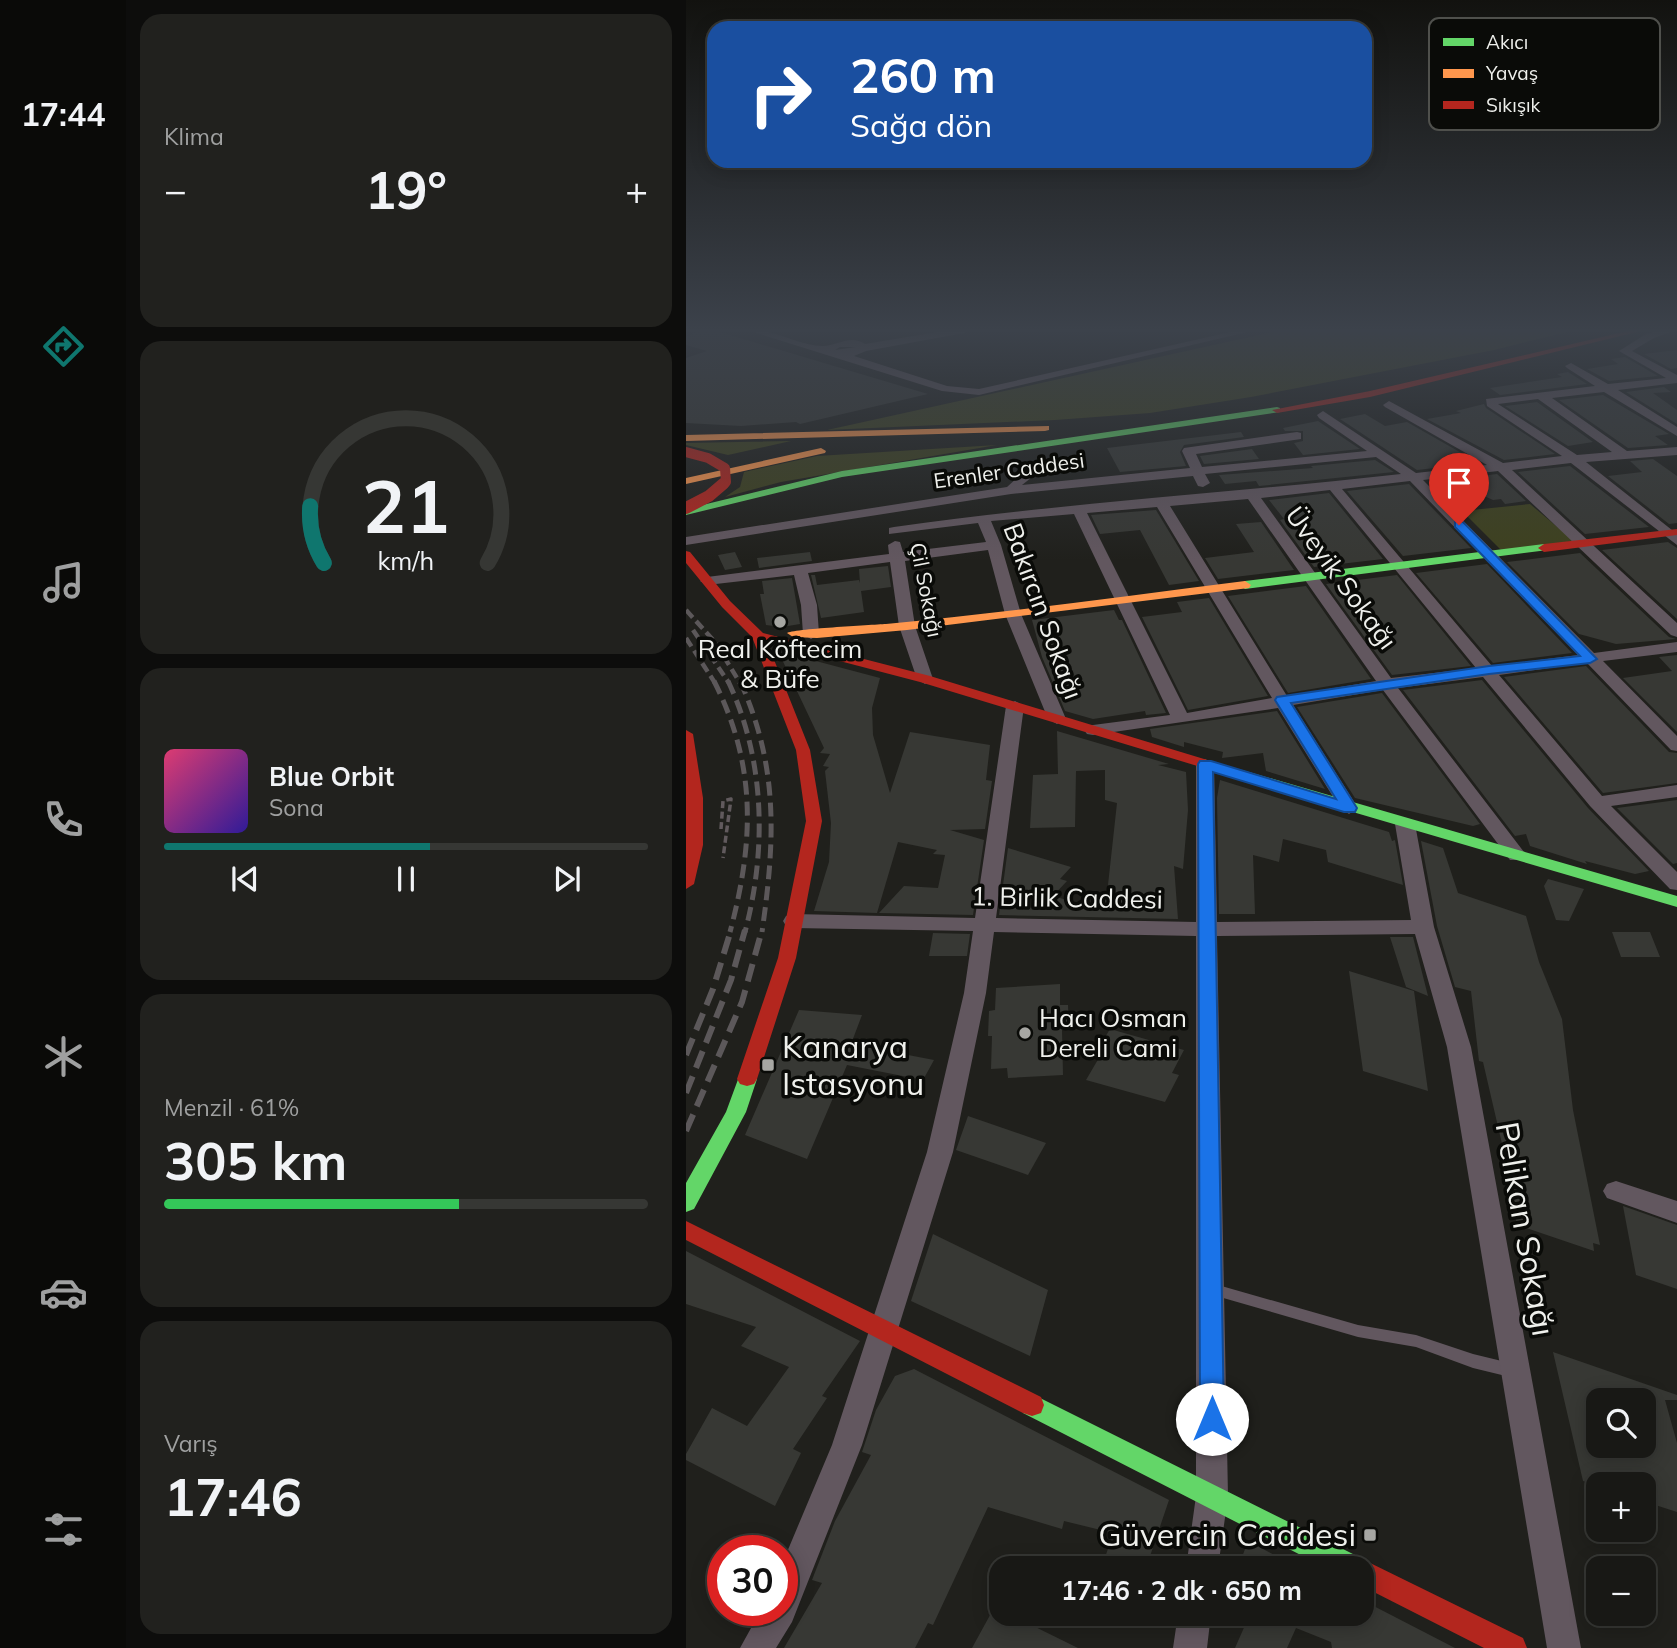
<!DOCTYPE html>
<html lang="tr">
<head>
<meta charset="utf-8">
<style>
  body { margin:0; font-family:Mulish,sans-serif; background:#21211e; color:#f1f3f6; height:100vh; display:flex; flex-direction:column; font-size:26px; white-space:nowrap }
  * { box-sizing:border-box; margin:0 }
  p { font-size:23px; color:#9fa0a0 }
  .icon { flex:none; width:38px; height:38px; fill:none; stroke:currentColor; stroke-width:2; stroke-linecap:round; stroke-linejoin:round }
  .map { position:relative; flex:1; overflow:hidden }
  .panel { display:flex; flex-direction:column; gap:14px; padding:14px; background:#0d0d0c; width:560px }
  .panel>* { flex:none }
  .hud { position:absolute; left:21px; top:21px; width:665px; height:147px; border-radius:21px; box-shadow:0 4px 18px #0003,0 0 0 2px #363734; background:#1a4fa0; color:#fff; overflow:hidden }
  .tools { position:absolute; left:900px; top:1388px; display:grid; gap:14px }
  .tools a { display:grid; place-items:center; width:70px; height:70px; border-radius:14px; background:#181815; box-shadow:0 4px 18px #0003,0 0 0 2px #363734; font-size:35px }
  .speed { position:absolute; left:21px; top:1535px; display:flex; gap:14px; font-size:35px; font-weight:700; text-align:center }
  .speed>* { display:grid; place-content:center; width:91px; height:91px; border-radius:50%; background:#181815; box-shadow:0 4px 18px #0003,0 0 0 2px #363734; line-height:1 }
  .speed .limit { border:10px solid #d22; background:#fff; color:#111 }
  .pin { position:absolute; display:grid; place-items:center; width:60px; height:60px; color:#fff; margin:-72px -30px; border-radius:50% 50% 50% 0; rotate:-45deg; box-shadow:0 0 7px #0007 }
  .pin .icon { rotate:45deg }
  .me { position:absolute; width:77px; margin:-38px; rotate:0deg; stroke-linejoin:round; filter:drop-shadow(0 0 5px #0008) }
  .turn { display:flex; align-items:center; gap:24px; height:147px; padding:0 28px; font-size:32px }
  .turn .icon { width:91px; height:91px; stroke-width:2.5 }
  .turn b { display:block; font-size:49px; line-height:60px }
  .big { font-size:52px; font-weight:700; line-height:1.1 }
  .panel .tile { flex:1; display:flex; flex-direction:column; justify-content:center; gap:10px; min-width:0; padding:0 24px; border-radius:21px; background:#21211e }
  .panel .dial { align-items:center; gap:0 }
  .dial svg { height:182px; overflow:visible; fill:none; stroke:#363734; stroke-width:7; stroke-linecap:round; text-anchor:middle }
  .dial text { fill:#f1f3f6; stroke:none }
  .song { display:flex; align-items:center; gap:21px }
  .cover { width:84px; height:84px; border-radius:10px; background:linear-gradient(135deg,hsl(340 70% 55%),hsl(250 70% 35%)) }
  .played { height:7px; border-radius:4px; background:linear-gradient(90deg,#0f766e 55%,#363734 55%) }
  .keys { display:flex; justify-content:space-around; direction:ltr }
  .heat { display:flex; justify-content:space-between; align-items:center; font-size:38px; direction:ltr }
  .charge { height:10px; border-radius:5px; background:linear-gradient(90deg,#34c759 61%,#363734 0) }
  .trip { position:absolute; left:303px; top:1556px; width:385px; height:70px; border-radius:21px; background:#181815; box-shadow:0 4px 18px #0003,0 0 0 2px #363734; font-weight:700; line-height:70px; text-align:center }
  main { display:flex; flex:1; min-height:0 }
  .tab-bar { display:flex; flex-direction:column; width:126px; justify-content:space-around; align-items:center; background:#0a0a08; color:#9fa0a0 }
  .tab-bar .icon { width:49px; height:49px }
  .tab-bar .current { color:#0f766e }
  .tab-bar b { font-size:32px; color:#f1f3f6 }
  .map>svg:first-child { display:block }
  .green { fill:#3e411e }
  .building { fill:#373834; fill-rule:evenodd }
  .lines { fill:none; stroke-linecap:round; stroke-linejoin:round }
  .path { stroke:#615a5d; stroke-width:3.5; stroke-dasharray:7 3.5; stroke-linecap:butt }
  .lane { fill:#62575f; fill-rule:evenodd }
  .street { fill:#62575f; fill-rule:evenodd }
  .fast { fill:#63d668; fill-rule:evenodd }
  .slow { fill:#ff974d; fill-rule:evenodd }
  .jam { fill:#b3261e; fill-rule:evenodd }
  .rail-far2 { stroke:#5c585a; stroke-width:4.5; stroke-dasharray:10 5; stroke-linecap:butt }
  .rail-far1 { stroke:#5c585a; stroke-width:5; stroke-dasharray:14 7; stroke-linecap:butt }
  .rail { stroke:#5c585a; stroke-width:6; stroke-dasharray:18 9; stroke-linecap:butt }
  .jam-bridge-far1 { stroke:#b3261e; stroke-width:10 }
  .jam-bridge { stroke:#b3261e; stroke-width:12 }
  .route { fill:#1a73e8; stroke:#114b97; stroke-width:2 }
  .poi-dot { fill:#a7a7a3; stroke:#0a0b08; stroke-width:2.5 }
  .labels { text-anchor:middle; stroke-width:7; stroke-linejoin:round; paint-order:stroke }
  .far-street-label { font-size:21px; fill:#eff0ec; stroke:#0a0b08 }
  .street-label { font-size:26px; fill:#eff0ec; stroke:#0a0b08 }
  .poi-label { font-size:26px; fill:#eff0ec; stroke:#0a0b08 }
  .near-poi-label { font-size:32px; fill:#eff0ec; stroke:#0a0b08; text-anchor:start }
  .near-street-label { font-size:32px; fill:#eff0ec; stroke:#0a0b08 }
  .key { fill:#0a0b08; stroke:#4f504c; stroke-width:2 }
  .key-label { font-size:19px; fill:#eff0ec }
</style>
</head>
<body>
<main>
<nav class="tab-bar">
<b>17:44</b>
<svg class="icon current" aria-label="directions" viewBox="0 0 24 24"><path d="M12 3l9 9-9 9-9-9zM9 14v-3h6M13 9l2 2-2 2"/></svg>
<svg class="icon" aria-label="music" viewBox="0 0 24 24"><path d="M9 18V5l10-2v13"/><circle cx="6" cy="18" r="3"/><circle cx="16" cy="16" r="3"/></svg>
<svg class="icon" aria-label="phone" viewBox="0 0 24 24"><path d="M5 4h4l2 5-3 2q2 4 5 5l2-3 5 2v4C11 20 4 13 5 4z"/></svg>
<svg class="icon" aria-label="climate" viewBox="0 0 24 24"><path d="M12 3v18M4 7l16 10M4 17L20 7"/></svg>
<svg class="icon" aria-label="car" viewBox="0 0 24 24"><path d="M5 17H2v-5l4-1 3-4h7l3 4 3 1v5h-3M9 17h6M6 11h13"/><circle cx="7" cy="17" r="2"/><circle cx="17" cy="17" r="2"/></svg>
<svg class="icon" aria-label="filters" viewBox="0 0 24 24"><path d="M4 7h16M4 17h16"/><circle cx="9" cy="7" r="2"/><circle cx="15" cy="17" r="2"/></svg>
</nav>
<section class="panel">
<div class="tile"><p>Klima</p>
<div class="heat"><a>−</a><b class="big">19°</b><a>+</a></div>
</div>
<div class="tile dial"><svg viewBox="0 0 100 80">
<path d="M14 69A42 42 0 1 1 86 69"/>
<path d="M14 69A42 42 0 0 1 8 44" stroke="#0f766e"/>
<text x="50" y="56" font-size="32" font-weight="700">21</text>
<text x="50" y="72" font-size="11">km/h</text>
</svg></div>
<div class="tile">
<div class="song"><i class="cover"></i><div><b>Blue Orbit</b><p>Sona</p></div></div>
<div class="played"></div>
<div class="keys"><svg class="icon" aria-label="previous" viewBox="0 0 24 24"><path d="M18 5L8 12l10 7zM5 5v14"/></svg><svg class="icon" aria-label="pause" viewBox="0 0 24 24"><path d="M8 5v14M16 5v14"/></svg><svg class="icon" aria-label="next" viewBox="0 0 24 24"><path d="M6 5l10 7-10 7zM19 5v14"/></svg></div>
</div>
<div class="tile"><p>Menzil · 61%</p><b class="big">305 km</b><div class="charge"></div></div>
<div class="tile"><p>Varış</p><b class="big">17:46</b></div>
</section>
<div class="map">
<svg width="991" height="1648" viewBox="0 0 991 1648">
  <rect width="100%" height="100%" fill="#20201c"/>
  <!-- green -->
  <path class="green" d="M588 330H889L808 350 565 397 464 413 369 420 141 430 582 333Z
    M105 441 42 455 0 445V443Z
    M311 445 95 482 39 497 54 487 58 472 131 456Z
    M844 504 888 541 816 551 776 511Z"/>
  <!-- building -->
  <path class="building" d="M13 330H27L242 394 114 424 110 422 55 426 0 423V358L21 351 0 345V337Z
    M991 350V368L985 369 958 354Z
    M939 357 972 376 923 381 901 369 932 364 925 359Z
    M882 372 901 384 814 395 804 388 876 377 871 374Z
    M978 387 985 392 967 393 991 410V424L940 392Z
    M917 395 983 434 969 436 982 445 942 448 873 400Z
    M851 402 907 442 882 446 819 406Z
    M798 404 800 408 869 454 818 460 741 419 775 413 770 411Z
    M679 414 699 426 721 422 793 463 731 470 654 419Z
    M632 421 674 449 617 455 608 443 617 441V431H599L597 428Z
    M555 432 558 437 498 445 494 452 500 466 434 472 421 448Z
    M566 449 573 459 518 464 514 456Z
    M967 459 991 476V523L983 524 922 476 956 472 944 461Z
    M689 460 708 472 573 486 570 481 539 484 533 475 627 468 625 466Z
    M884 466 963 527 899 534 832 472Z
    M811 474 840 501 819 504 815 499 807 500 796 495 760 500 743 482Z
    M723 484 785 548 717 556 661 491Z
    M643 493 697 559 628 567 594 520 598 519 583 500Z
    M470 510 513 581 483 585 454 530 414 534 405 515Z
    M575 522 608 570 532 579 519 558 568 552 550 524Z
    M982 542 991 548V619L916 550Z
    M49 552 56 567 39 570 32 555Z
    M124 552 126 561 73 568 71 558Z
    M894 553 983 637 990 639 930 644 893 634 821 562Z
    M801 564 886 653 807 663 730 573Z
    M202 566 205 587 175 591 178 612 135 618 125 575H129L131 585 173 580 174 583 173 569Z
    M711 575 785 666 706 675 640 584Z
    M106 578 114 624 96 627 80 625 74 594H78L76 581Z
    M620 586 685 679 602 693 542 596Z
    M523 598 582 696 502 710 456 617 496 612 491 602Z
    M428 610 433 620H436L480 713 460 715 459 711 407 719 379 711 356 657 346 620Z
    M92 651 194 678 186 708 187 735 204 793 224 732 304 745 300 780 306 781 299 829 264 830 298 840 287 915 193 913 218 886 252 888 259 855 247 854 251 850 212 842 191 913 128 911 143 862 145 823 139 771 143 767 137 766 144 754 134 753 138 748Z
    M991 655V732L937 678 986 671 973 657Z
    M900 666 983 752 991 753V783L917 793 818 677Z
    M796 680 902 808 963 871 949 874 899 861 901 864 844 846 840 834 829 836 717 690Z
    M696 693 794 824 787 826 669 798 611 707Z
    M591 711 639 789 580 771 577 753 536 758 537 752 498 742V747L466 737 464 729Z
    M371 731 483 764 472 765 500 772 502 810 497 869 488 866 492 919 313 915 322 848 385 867 374 879 381 881 367 896 408 908V893L421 894 431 803 419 800V770L390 771 389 827 344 828 347 775 372 774Z
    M534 780 703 832 706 841 709 840 717 885 642 862 640 850 597 839 593 862 567 855 569 914H533L531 798Z
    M991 800V863L987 864 931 808Z
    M735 841 757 848 772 893 840 916 853 962 876 1019 887 1110 914 1245 907 1243 908 1251 831 1225 818 1161H820L797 1062 793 1061 785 991 769 987 751 926Z
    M862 879 898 889 883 921 870 920 858 886Z
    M926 932H964L974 957H935Z
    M247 933 284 934 281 956H243Z
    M704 937H727L742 996 720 987Z
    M663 971 728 991 742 1091 677 1071Z
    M374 984V1005H382L383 1030H376L377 1075 322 1078 321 1068 305 1069 306 1036H302L303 1011 309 1010 310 988Z
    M113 1010 176 1015 165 1044 248 1060 237 1080 161 1065 121 1159 59 1135Z
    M424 1029 498 1050 486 1073 493 1075 479 1102 400 1080 417 1051 412 1049Z
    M282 1116 360 1143 342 1175 270 1150Z
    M937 1206 991 1225V1289L950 1275Z
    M247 1234 362 1290 344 1356 225 1301Z
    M0 1251 174 1341 136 1396 141 1398 107 1449 115 1453 89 1506 0 1460V1454L26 1408 61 1426 103 1367 55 1346 70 1327 0 1304Z
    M867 1352 991 1395V1400H979L991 1443V1512L957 1501V1484H907L897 1481ZM912 1400H957V1446H912Z
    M228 1369 483 1500 460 1568H425L417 1564 427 1533 378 1521 376 1529 302 1507 247 1625 242 1623 229 1648H98L136 1583 126 1580 149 1521 185 1455 176 1452 190 1410 209 1376Z
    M562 1541 613 1568H552Z
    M676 1600 769 1648H646L645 1642 610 1628 601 1648H549L564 1614H676Z
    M309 1606 315 1609V1614H323L392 1648H286Z"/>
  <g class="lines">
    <!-- path -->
    <path class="path" d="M35 829 37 801 45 799 37 858"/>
    <!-- lane -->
    <path class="lane" d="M525 1283 672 1325 730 1335 787 1354 824 1363 829 1365 831 1370 829 1375 824 1377 787 1368 730 1347 672 1337 520 1293 518 1289 520 1285Z"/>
    <!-- street -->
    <path class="street" d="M61 330C88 328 112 346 137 346 151 346 164 334 179 344L263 330H283L278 333 180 351 168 356 261 386 293 389 553 330H570L293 395 256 391ZM154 347H170L149 350Z
      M975 330H990L968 338 946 351 991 375V383L932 390 991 427V436L918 392 866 398 941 451 991 447V455L900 462 991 534V545L885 463 826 470 991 623V637L985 635 812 471 737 480 908 653 991 642V652L917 661 991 736V751L985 750 901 663 813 675 916 796 991 785V797L925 806 991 872V890L984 889 904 806 797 677 712 688 838 852 841 856 838 860H824L697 690 607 705 672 808 663 814 654 808 592 708 407 735 401 734 398 730 401 726 407 725 484 715 388 514 305 521 315 545 335 614 380 719 371 724 362 719 319 614 302 550 219 561 229 626 247 679 239 684 231 679 213 626 204 562 122 573 131 605 133 634 125 639 117 634 115 605 108 575 21 585 14 581 21 577 203 554 202 545 209 541 214 542 217 552 300 542 292 523 203 534V528L208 527C376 503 546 493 715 474L690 457 519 474 524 483 517 487 512 486 507 476 325 494 0 545V537L321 487 341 469 372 458 378 462 377 465 350 474 336 485 504 468 496 451 498 448 611 432 615 433V439L510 454 516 467 681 451 633 418 631 415 637 411 730 473 801 465 699 407 697 405 703 401 817 463 876 456 801 406 800 399 909 386 881 368 879 366 885 363 922 384 980 378 933 351 960 334ZM852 399 926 452 891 455 812 404ZM724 481 892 655 806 666 656 489ZM644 490 790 668 705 678 575 498ZM562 499 690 681 601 696 484 506ZM471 507 586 698 501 713 401 513Z
      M329 701 338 706 310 918 510 922V764L519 759 528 764 531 922 725 920 709 824 719 818 729 824 748 927 785 1047 895 1648H861L761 1047 729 934 531 936 542 1496 532 1568H500L510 1496V936L308 932 300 993 267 1152 176 1445 106 1622 90 1648H54L75 1610H96V1564L146 1445 241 1152 278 993 287 931 107 928 100 926 97 921 100 916 107 914 289 918 320 706Z
      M930 1181 991 1201V1223L921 1198 917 1191 921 1184Z
      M492 1614H525L521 1648H487Z"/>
    <!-- fast -->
    <path class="fast" d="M591 407 594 408V412L156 477 0 515V509L156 471Z
      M858 544 862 546V550L559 589 553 585 559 581Z
      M556 770 991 896V907L551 778 548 775 551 772Z
      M61 1072 68 1074 71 1079 60 1112 8 1209 0 1212V1183L40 1112 54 1074Z
      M346 1394 677 1559 681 1568 677 1577 676 1578V1568H640L337 1413 334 1405 337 1397Z"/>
    <!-- slow -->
    <path class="slow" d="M363 426V430L359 431 0 441V435Z
      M135 448 140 451 139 453 0 484V478Z
      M559 581 565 585 563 588 221 630 131 638 107 637 101 633C106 629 185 625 200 624 320 613 439 596 559 581Z"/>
    <!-- jam -->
    <path class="jam" d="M946 330H959L684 397 591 413 586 410 684 391Z
      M991 529V535L858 552 852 548 858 544Z
      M0 551 4 552 44 601 77 633 244 676 561 772 564 775 561 778H551L234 682 81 642 124 750 136 821 110 958 71 1079 68 1084 61 1086 54 1084 51 1079 92 958 120 821 110 750 66 637 36 607 0 563Z
      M0 730 7 734 17 798V845L8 884 0 889Z
      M0 1221 355 1397 358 1405 355 1413 346 1416 337 1413 0 1240Z
      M676 1559 837 1638 841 1648H798L676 1586V1568H664L667 1563Z"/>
    <!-- rail-far2 -->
    <path class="rail-far2" d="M0 610 29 642 54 683
      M7 630 43 683
      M0 638 29 683"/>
    <!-- rail-far1 -->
    <path class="rail-far1" d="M28 681C71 766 68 842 44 932
      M42 681C79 759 81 849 59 932
      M54 681C93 767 89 841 76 932"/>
    <!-- rail -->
    <path class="rail" d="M0 1055 27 989 45 930
      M0 1093 45 980 59 930
      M0 1131 56 1002 76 930"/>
    <!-- jam-bridge-far1 -->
    <path class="jam-bridge-far1" d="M0 452 22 458 39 468 40 482 35 486"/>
    <!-- jam-bridge -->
    <path class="jam-bridge" d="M0 508 23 496 37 484"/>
  </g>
  <!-- sky -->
  <linearGradient id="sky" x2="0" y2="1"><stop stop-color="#12120f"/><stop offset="0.59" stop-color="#3c424b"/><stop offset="1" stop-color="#3c424b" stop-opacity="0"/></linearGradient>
  <rect width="991" height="560" fill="url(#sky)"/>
  <!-- route -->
  <path class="route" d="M769 522H777L911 659 904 663 803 674 605 703 671 808 669 812H658L527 772 538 1419 535 1427 526 1430 517 1427 514 1419 512 764 514 761H525L650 799 589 700 591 697 803 666 894 656 769 527Z"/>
  <!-- markers -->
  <g class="poi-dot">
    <circle cx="94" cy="622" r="7"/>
    <circle cx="339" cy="1033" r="7"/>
    <rect x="75" y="1058" width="14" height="14" rx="3.5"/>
    <rect x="677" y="1528" width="14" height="14" rx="3.5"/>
  </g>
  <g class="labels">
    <!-- far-street labels -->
    <g class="far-street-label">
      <text transform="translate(323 471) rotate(-8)" y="7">Erenler Caddesi</text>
      <text transform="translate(240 590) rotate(79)" y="7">Çil Sokağı</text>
    </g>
    <!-- street labels -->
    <g class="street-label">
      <text transform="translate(655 578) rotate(54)" y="9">Üveyik Sokağı</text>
      <text transform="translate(357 611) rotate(70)" y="9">Bakırcın Sokağı</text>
      <text transform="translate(381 898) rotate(1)" y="9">1. Birlik Caddesi</text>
    </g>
    <!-- poi labels -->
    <g class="poi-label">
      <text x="94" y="658">Real Köftecim<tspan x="94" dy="30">&amp; Büfe</tspan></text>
      <text x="353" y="1027" text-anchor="start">Hacı Osman<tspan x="353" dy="30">Dereli Cami</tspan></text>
    </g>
    <!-- near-poi labels -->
    <g class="near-poi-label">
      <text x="96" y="1058">Kanarya<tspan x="96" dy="37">Istasyonu</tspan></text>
      <text x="670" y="1546" text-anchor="end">Güvercin Caddesi</text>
    </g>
    <!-- near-street labels -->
    <g class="near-street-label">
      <text transform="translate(839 1229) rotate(80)" y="11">Pelikan Sokağı</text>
    </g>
  </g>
  <!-- legend -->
  <rect x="743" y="18" width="231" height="112" rx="10" class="key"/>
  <rect x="757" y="38" width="31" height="8" fill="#63d668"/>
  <rect x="757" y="69" width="31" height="9" fill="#ff974d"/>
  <rect x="757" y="101" width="31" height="8" fill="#b3261e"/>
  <g class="key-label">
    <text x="800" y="49">Akıcı</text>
    <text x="800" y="80">Yavaş</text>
    <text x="800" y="112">Sıkışık</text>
  </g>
</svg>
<div class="tools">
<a><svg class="icon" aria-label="search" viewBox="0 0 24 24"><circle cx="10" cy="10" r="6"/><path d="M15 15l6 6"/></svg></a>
<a>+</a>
<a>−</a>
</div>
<div class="speed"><div class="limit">30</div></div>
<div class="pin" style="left:773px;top:525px;background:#d93025"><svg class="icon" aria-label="arrive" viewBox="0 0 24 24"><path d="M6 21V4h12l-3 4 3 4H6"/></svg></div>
<svg class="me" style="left:526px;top:1419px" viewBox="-20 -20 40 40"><circle r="19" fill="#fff"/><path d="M0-13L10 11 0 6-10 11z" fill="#1a73e8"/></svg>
<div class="trip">17:46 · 2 dk · 650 m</div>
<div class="hud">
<div class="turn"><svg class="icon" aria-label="right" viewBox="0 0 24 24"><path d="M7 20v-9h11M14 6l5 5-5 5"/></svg><div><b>260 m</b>Sağa dön</div></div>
</div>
</div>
</main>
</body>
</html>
